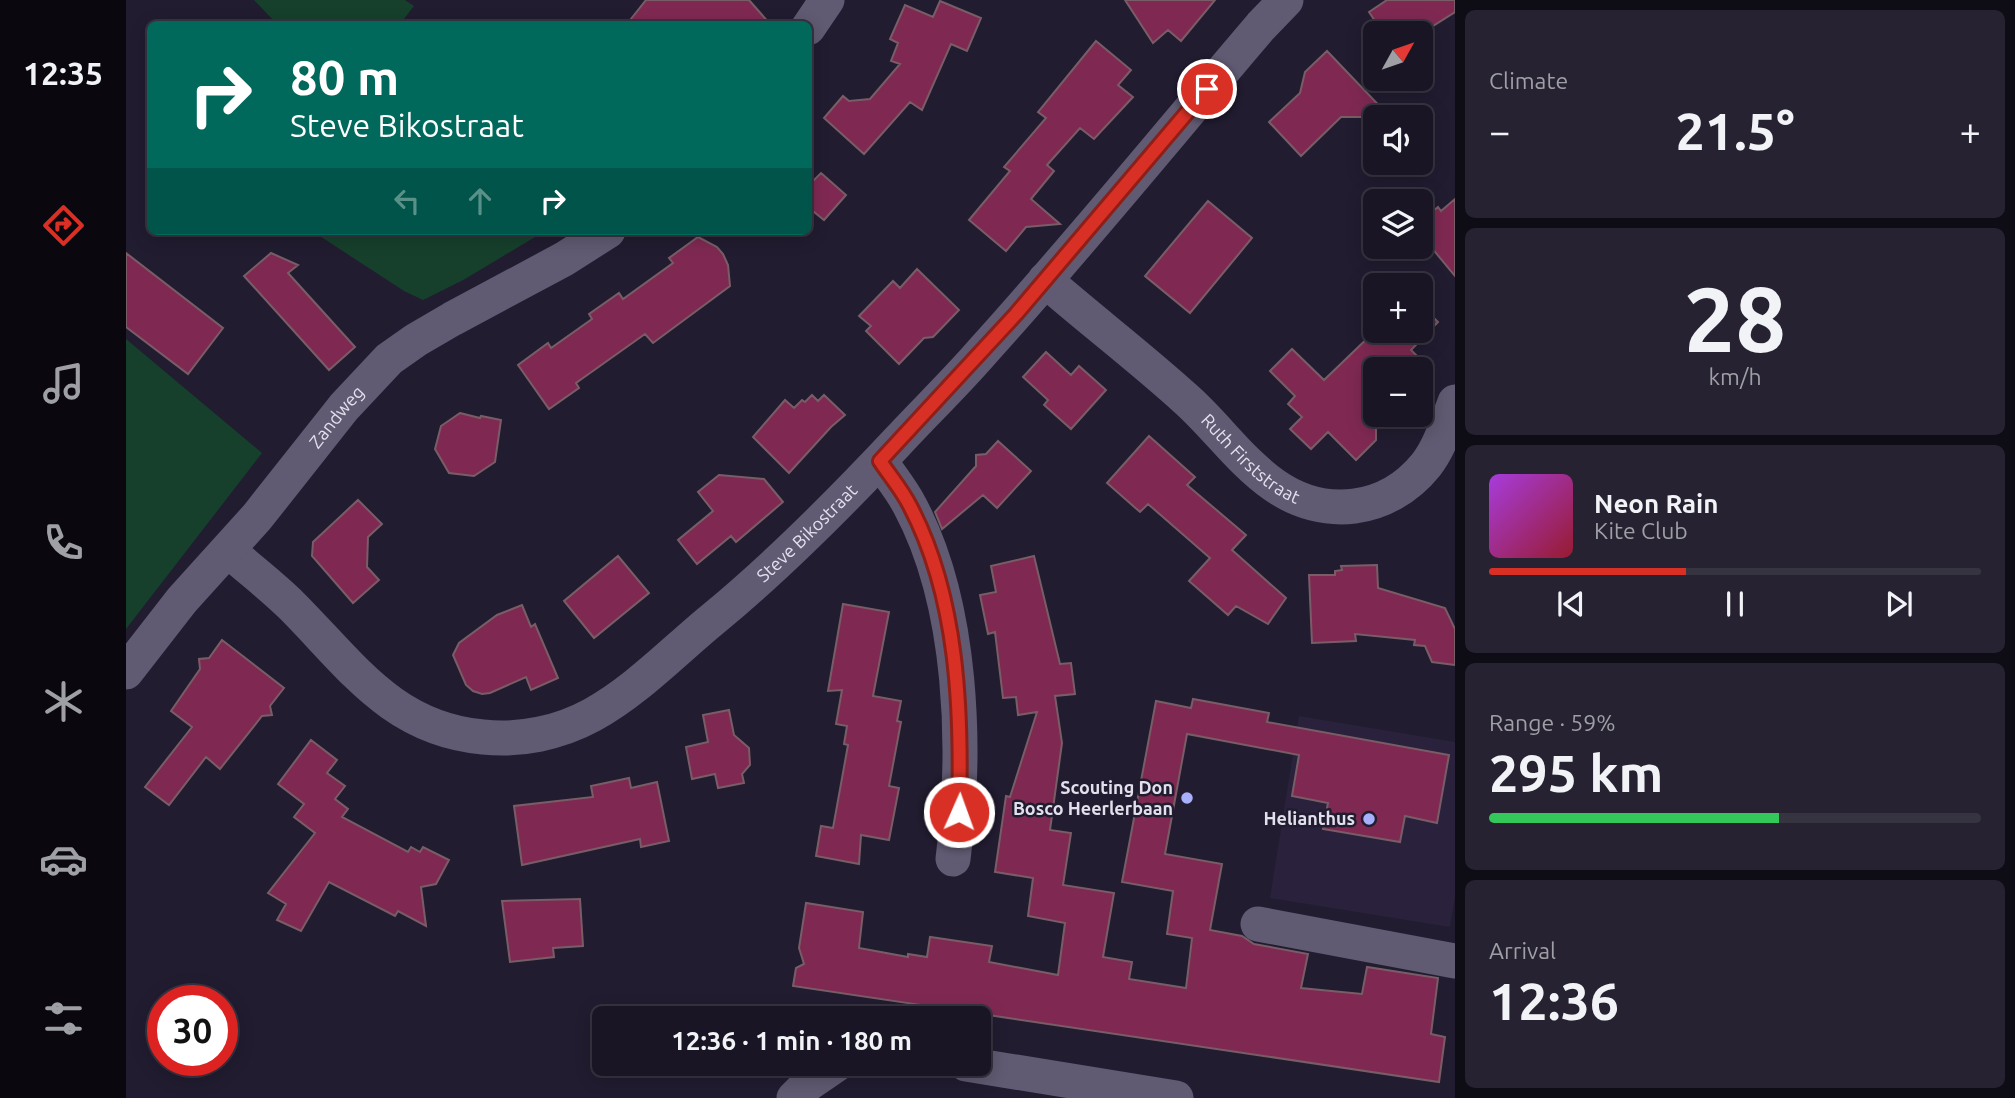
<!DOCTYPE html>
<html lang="en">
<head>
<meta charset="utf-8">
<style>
  body { margin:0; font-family:Ubuntu,sans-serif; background:#262231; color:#f1f3f6; height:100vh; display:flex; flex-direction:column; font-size:26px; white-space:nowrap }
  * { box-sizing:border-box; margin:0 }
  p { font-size:23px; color:#9f9fa6 }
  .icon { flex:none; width:38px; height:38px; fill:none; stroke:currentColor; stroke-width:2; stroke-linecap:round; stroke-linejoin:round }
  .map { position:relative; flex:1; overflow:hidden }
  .panel { display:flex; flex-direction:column; gap:10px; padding:10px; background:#0e0c14; width:560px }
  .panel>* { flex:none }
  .banner { position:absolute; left:21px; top:21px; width:665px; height:214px; border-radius:10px; box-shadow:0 4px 18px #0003,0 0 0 2px #373441; background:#00695c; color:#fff; overflow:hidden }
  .needle { width:46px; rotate:50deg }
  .tools { position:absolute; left:1237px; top:21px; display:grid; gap:14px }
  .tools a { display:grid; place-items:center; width:70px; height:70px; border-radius:10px; background:#191524; box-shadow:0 4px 18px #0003,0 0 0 2px #373441; font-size:35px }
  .speed { position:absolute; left:21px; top:985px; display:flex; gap:14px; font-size:35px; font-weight:700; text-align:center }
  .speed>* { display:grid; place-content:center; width:91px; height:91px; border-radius:50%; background:#191524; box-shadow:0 4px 18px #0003,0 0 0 2px #373441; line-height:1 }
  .speed .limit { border:10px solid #d22; background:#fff; color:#111 }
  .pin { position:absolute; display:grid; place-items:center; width:60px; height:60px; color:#fff; margin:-30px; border:4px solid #fff; border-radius:50%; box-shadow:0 2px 7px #0007 }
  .me { position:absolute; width:77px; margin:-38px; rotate:2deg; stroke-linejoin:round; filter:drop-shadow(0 0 5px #0008) }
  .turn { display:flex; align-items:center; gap:24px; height:147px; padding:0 28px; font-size:32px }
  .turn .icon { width:91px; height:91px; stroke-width:2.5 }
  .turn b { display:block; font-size:49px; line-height:60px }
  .lanes { display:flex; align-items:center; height:66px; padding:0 28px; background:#0003; justify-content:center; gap:35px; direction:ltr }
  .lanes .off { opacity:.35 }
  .big { font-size:52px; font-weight:600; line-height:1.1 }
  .panel .widget { flex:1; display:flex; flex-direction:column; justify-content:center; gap:10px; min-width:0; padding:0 24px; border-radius:10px; background:#262231 }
  .panel .dial { align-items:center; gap:0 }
  .dial b { font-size:91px; line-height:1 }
  .song { display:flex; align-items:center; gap:21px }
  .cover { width:84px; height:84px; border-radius:10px; background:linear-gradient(135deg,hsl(280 70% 55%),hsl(350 70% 35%)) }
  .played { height:7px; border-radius:4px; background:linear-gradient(90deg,#d93025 40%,#373441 40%) }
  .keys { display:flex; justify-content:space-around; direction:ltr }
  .heat { display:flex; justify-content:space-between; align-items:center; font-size:38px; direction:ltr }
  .charge { height:10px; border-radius:5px; background:linear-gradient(90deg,#34c759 59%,#373441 0) }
  .trip { position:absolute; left:466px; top:1006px; width:399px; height:70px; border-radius:10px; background:#191524; box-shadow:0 4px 18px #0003,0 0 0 2px #373441; font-weight:600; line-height:70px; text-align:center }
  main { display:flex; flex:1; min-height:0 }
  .tabs { display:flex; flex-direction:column; width:126px; justify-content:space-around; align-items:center; background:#0a080e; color:#9f9fa6 }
  .tabs .icon { width:49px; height:49px }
  .tabs .active { color:#d93025 }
  .tabs b { font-size:32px; color:#f1f3f6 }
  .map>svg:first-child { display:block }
  .built { fill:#2a223c }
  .green { fill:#16402c }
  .building { fill:#7f2952; stroke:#785d67; stroke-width:2 }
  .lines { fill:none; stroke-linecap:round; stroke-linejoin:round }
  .minor { stroke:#605a72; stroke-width:35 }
  .route-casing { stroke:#8d1f18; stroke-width:18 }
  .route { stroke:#d93025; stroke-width:12 }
  .poi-dot { fill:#a8b0fc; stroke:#211c30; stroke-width:2.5 }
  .labels { text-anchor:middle; stroke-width:5; stroke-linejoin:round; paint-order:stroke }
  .street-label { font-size:18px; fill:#e3e0ee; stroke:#211c30 }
  .poi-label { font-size:18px; font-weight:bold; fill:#e3e0ee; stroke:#211c30; text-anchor:end }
</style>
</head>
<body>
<main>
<nav class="tabs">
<b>12:35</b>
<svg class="icon active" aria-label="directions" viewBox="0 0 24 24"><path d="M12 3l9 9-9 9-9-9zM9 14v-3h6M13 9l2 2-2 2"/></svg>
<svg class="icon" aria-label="music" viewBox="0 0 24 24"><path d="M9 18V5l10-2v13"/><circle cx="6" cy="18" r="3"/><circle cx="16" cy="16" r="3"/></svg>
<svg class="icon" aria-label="phone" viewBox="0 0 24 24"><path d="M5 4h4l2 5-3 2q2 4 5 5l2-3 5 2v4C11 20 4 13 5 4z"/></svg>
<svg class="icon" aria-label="climate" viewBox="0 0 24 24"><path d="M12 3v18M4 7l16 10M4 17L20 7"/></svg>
<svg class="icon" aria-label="car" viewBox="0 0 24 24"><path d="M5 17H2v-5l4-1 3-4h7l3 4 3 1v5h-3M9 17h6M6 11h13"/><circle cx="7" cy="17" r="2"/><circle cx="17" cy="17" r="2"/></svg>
<svg class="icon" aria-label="filters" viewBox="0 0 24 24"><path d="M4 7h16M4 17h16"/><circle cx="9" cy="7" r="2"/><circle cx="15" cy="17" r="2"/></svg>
</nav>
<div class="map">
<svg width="1329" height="1098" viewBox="0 0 1329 1098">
  <rect width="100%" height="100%" fill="#211c30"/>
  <!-- built -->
  <path class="built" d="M1173 716 1329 742V896L1324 927 1144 898Z"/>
  <!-- green -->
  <path class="green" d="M128 0H279L288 6 274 24H151Z
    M186 231H419L339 279 297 300 278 291Z
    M0 339 136 453 0 629Z"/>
  <!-- building -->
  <path class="building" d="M520 0H623L644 24H501Z
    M999 0H1089L1055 41 1042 30 1027 43Z
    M1261 0H1329V12L1296 33H1257L1243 12Z
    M814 1 855 18 841 51 825 44 796 110 784 102 738 154 698 118 717 96 723 101 744 99 774 64 765 61 772 43 764 39 779 5 807 17Z
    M970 41 1005 70 992 85 1007 97 968 139 954 128 921 165 928 171 905 199 934 224 900 227 880 251 843 220 884 171 878 167 920 118 912 112Z
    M1201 51 1264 117H1215L1175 156 1143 122 1174 93 1179 72Z
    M695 173 720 195 698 220 682 207V186Z
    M1329 199V276L1295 235V221L1312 207 1315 211Z
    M1082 201 1126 238 1064 313 1019 276Z
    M572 237 591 247 597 254 602 265 604 286 527 343 519 334 450 383 453 388 423 409 392 365 422 343 425 348 466 319 463 314 493 293 497 299 547 263 543 258Z
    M0 253 97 328 62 374 0 327Z
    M145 253 172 265 162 273 229 347 203 370 118 276Z
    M791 269 833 310 807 337 798 338 773 364 740 331 745 326 733 316 767 281 774 288Z
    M1295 305 1312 322 1285 350 1304 369H1250V440L1230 460 1202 432 1185 449 1164 429 1176 417 1162 404 1169 396 1144 371 1166 349 1198 380 1250 330 1295 331Z
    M920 352 945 375 953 366 980 390 945 429 918 405 922 400 897 377Z
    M686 395 692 401 698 395 719 415 705 427 663 473 627 437 659 400 668 408 676 400 679 402Z
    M334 413 354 418 355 416 375 420 369 462 348 476 323 473 309 449 315 426Z
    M1023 436 1069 477 1061 485 1120 535 1106 550 1160 598 1142 624 1110 606 1102 615 1063 581 1084 558 1022 504 1014 512 981 483Z
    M872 441 905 471 871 508 857 495 816 529 809 512 850 466V455L860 454Z
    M593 475 638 479 657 502 610 542 605 536 571 564 552 540 587 511 572 492Z
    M232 500 256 524 242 537 241 567 253 580 227 603 186 556 187 542Z
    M492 556 523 593 468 638 438 601Z
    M908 556 934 664 945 663 949 694 929 696 936 743 924 830 945 833 937 885 988 893 977 957 1006 962 1003 979 1060 988 1066 938 1041 934 1047 891 996 882 1030 701 1065 708 1067 699 1143 713 1141 722 1323 755 1311 823 1279 816 1274 842 1197 829 1202 803 1166 796 1173 755 1061 734 1039 854 1096 864 1084 930 1116 936 1128 944 1182 954 1175 988 1236 994 1241 967 1312 978 1305 1034 1319 1037 1313 1082 667 986 670 968 678 964 673 948 680 903 737 912 733 948 782 957V954L801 957 804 937 866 946 863 962 932 975 939 923 902 916 907 878 869 872 880 796 884 797 911 712 892 715 890 697 877 698 869 632 862 634 854 595 870 592 865 566Z
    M1251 565 1252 588 1319 608 1329 629V665L1306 662 1299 646 1288 645 1289 640 1229 634 1230 641 1186 643 1183 575H1209V571L1216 570 1215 566Z
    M717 604 763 612 747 696 775 701 771 721 775 722 763 786 773 788 763 840 735 835 733 864 690 856 695 826 707 828 722 745 718 744 721 726 710 724 716 690 702 691Z
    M396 605 405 627 409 624 432 678 405 690 400 677 364 693 356 694 347 691 340 685 327 655 333 643 371 615Z
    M96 640 158 688 144 706 146 715 136 716 94 769 80 757 43 805 19 787 66 727 45 711 74 669 73 659 83 658Z
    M603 710 608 735 623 748 624 765 616 774 618 783 592 788 589 774 566 779 560 747 582 742 577 715Z
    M185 740 211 760 201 773 219 786 209 799 222 809 216 817 282 852 285 847 294 852 297 847 323 860 310 884 295 887 300 926 272 911 269 916 203 882 175 931 151 920 160 904 142 893 189 833 168 817 178 804 152 784Z
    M503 778 505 788 531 782 543 841 515 847 514 839 396 865 388 806 467 797 465 786Z
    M454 899 457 946 427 948 428 957 384 962 376 901Z"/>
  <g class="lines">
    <!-- minor -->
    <g class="minor">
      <path d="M682 28 701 0"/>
      <path id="s1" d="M919 280C966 321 1015 358 1061 400 1091 427 1115 462 1148 485 1198 520 1261 513 1300 465 1314 447 1321 423 1329 402"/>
      <path d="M754 461C764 476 776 490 784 506 837 605 841 750 827 859"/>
      <path id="s2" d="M102 550C123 569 146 586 166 606 225 665 266 729 357 737 394 741 433 733 466 715 510 691 548 651 587 619 654 564 715 502 774 439 801 410 830 382 856 352 952 246 1042 135 1135 26L1160 0"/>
      <path id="s3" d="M0 672 56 600 131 517 218 407 263 359 290 340 326 319 438 259 482 231"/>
      <path d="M1132 924 1329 961"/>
      <path d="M840 1064 1050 1098"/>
      <path d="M668 1098 682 1084 711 1064"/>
    </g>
  </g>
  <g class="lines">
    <defs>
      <path id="route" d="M833 812C836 711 832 597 784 506 776 490 764 476 754 461L890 314 1081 89"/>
    </defs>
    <!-- route casing -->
    <use href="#route" class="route-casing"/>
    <!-- route -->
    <use href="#route" class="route"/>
  </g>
  <!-- markers -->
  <g class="poi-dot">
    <circle cx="1061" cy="798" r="7"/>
    <circle cx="1243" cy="819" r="7"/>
  </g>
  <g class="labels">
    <!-- street labels -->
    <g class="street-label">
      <text dy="6" stroke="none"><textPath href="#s3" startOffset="331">Zandweg</textPath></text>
      <text dy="6" stroke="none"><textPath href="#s1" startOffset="273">Ruth Firststraat</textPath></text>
      <text dy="6" stroke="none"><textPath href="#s2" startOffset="718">Steve Bikostraat</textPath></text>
    </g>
    <!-- poi labels -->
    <g class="poi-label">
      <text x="1047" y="794">Scouting Don<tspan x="1047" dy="21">Bosco Heerlerbaan</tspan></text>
      <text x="1229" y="825">Helianthus</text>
    </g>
  </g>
</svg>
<div class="tools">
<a><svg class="needle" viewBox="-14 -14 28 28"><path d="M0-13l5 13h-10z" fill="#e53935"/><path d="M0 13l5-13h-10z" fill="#9f9fa6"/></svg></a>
<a><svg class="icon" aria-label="sound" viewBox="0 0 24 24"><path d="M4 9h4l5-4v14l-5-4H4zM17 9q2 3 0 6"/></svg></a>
<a><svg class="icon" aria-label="layers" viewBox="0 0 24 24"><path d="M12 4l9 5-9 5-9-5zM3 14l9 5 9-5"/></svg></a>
<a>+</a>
<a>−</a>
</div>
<div class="speed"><div class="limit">30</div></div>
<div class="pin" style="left:1081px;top:89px;background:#d93025"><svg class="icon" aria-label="arrive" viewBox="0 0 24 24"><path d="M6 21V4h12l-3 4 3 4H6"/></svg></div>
<svg class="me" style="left:833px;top:812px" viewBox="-20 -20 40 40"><circle r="17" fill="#d93025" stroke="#fff" stroke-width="3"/><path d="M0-11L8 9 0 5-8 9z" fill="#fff"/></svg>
<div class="trip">12:36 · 1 min · 180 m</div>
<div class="banner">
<div class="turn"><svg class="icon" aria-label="right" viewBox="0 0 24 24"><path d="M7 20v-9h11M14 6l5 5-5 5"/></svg><div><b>80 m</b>Steve Bikostraat</div></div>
<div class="lanes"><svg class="icon off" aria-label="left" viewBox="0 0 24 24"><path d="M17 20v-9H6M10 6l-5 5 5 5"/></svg><svg class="icon off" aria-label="ahead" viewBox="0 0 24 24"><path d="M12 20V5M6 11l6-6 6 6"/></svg><svg class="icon" aria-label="right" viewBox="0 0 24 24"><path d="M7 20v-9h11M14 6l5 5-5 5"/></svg></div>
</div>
</div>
<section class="panel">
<div class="widget"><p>Climate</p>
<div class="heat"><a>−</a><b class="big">21.5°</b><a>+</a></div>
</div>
<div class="widget dial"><b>28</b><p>km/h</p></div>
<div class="widget">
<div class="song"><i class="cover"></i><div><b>Neon Rain</b><p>Kite Club</p></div></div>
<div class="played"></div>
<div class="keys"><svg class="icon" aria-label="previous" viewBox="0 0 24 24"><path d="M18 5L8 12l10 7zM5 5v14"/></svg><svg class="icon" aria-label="pause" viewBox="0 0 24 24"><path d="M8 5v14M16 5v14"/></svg><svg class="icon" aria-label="next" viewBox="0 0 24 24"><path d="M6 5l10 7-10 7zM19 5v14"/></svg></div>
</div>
<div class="widget"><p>Range · 59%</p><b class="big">295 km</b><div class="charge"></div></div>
<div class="widget"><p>Arrival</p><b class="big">12:36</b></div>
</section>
</main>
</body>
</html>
